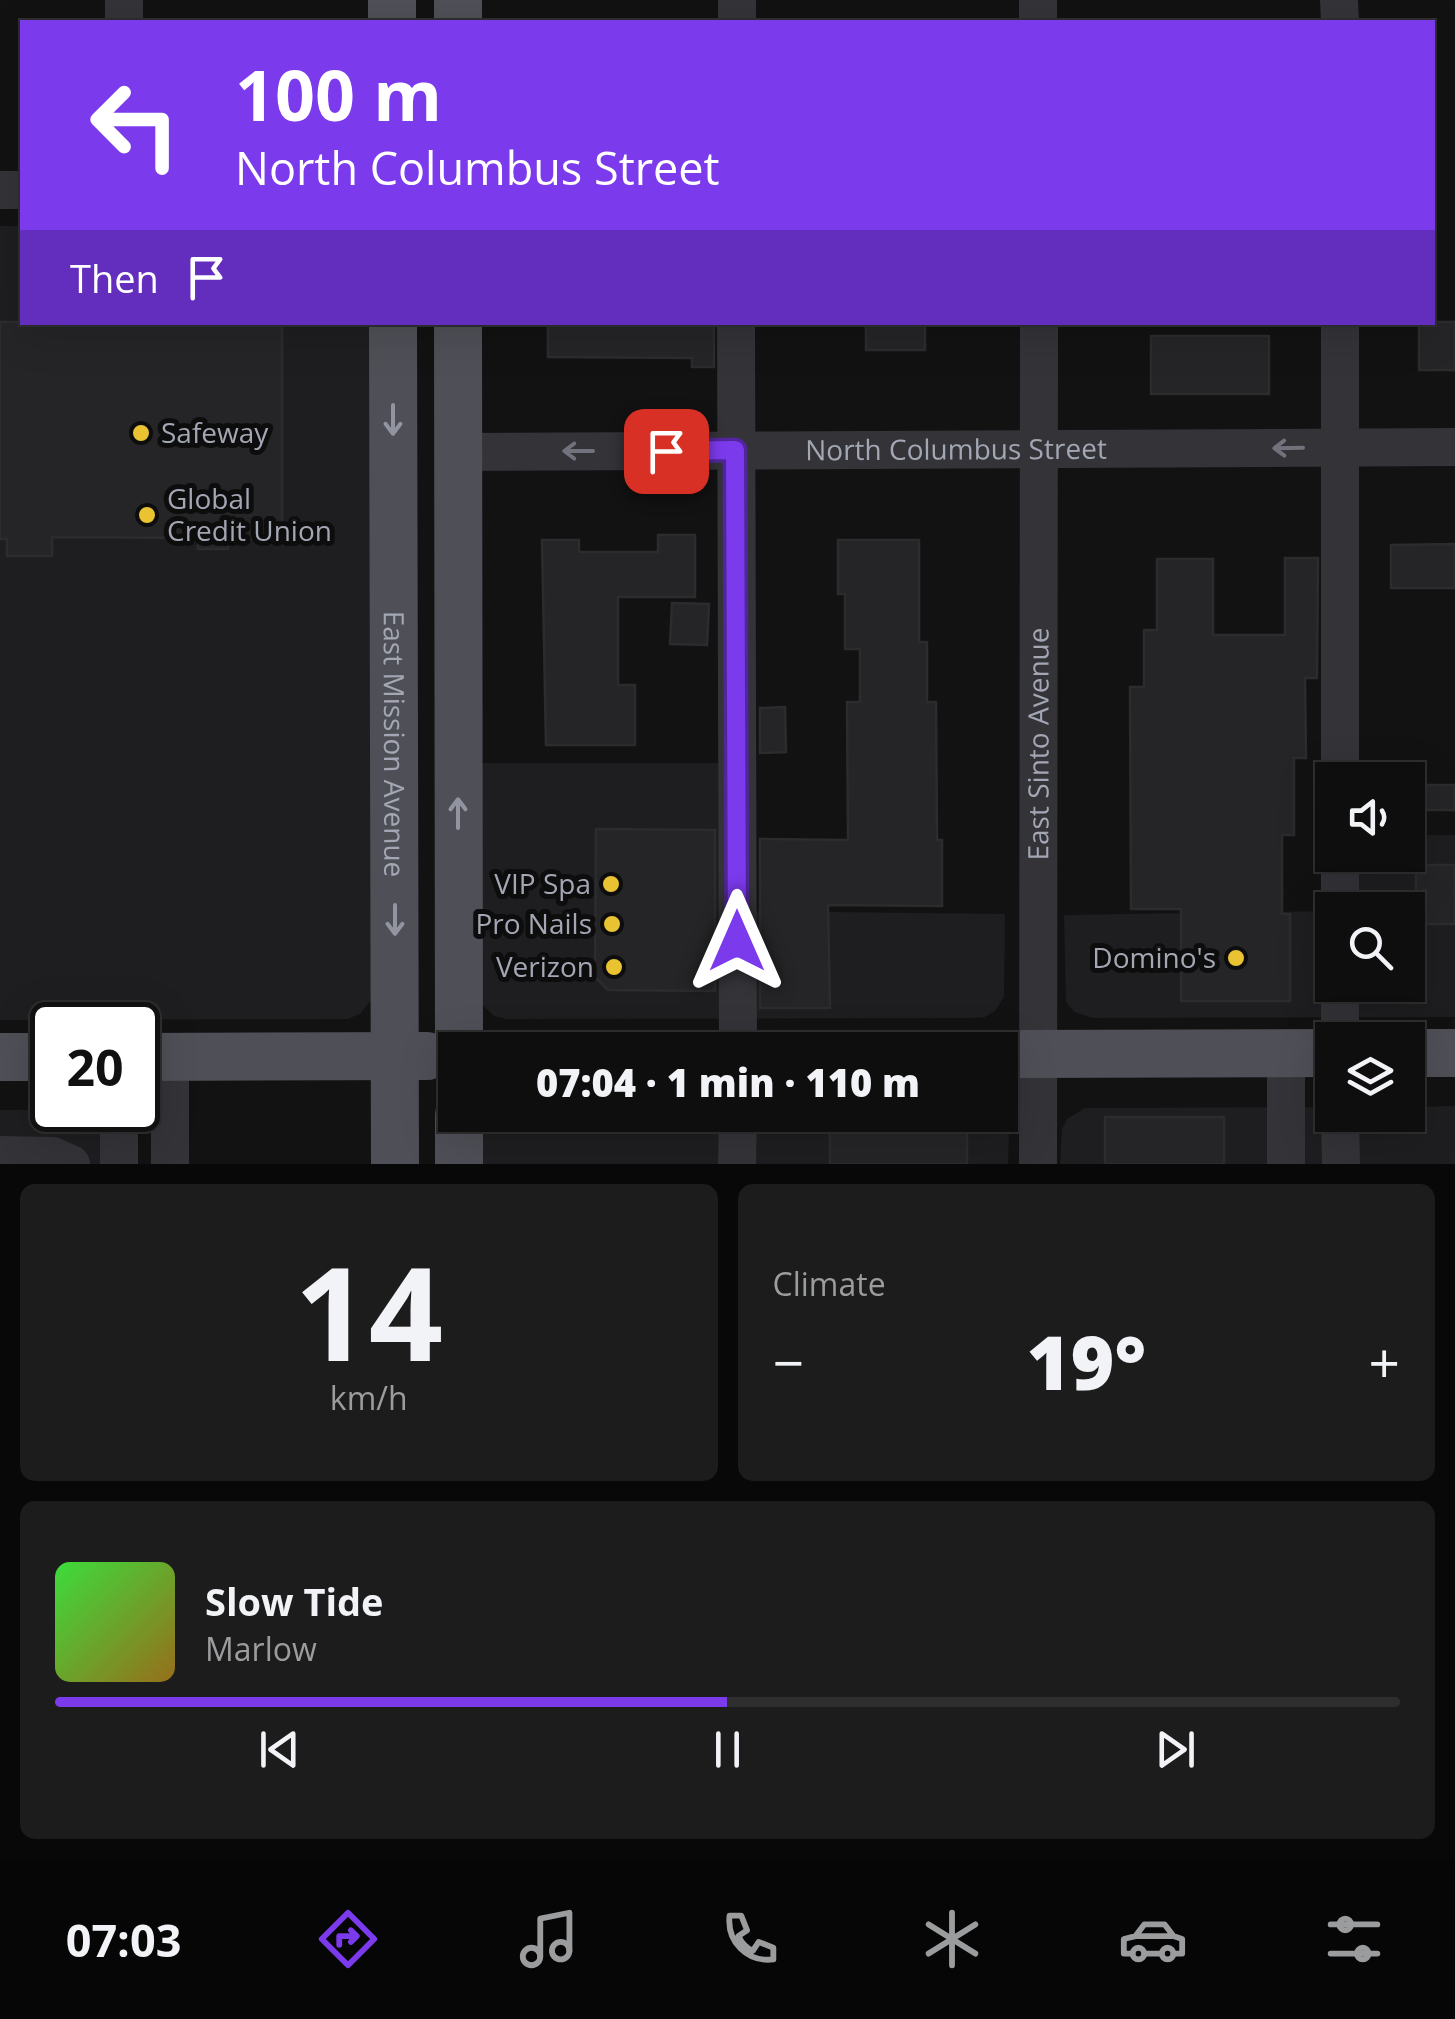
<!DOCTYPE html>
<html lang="en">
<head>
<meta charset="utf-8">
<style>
  body { margin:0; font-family:"Open Sans",sans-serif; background:#1c1c1c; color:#f1f3f6; height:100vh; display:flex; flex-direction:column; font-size:38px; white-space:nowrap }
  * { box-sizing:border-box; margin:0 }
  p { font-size:32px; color:#9b9c9e }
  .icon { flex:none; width:55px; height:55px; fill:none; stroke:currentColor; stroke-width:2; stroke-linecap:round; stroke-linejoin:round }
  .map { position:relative; height:1164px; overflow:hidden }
  .sheet { display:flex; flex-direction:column; gap:20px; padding:20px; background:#080808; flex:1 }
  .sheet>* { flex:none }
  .hud { position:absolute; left:20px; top:20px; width:1415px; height:305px; border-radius:0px; box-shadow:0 10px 40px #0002,0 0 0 2px #2e2e2e; background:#7c3aed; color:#fff; overflow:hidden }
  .controls { position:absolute; left:1315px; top:762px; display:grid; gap:20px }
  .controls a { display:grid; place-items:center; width:110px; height:110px; border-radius:0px; background:#0e0e0e; box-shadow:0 10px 40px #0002,0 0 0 2px #2e2e2e; font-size:50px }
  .speed { position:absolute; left:30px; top:1002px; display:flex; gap:20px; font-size:50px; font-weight:700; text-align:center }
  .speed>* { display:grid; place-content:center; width:130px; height:130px; border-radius:50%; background:#0e0e0e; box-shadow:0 10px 40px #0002,0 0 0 2px #2e2e2e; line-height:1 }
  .speed .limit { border:5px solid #111; border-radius:15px; background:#fff; color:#111 }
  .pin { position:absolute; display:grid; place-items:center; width:85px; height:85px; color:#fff; margin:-42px; border-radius:20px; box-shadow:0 5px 15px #0006 }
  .me { position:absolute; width:110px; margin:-55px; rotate:0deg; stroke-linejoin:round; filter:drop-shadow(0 0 8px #0008) }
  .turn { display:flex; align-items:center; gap:35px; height:210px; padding:0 50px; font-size:45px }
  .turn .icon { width:130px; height:130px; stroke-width:2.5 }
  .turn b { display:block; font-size:70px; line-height:85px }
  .then { display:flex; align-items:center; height:95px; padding:0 50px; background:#0003; gap:20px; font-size:38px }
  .big { font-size:75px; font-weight:800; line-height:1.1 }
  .sheet .widget { flex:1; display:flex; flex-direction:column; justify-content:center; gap:15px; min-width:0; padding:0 35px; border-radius:15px; background:#1c1c1c }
  .sheet .dial { align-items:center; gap:0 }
  .dial b { font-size:130px; line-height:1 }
  .song { display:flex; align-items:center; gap:30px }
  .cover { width:120px; height:120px; border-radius:15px; background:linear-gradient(135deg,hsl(120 70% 55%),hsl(40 70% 35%)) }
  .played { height:10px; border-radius:5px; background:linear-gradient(90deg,#7c3aed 50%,#2e2e2e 50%) }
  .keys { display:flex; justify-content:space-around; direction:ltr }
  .heat { display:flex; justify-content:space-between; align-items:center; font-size:55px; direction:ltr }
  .sheet .tiles { flex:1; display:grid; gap:20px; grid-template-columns:1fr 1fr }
  .widget:last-child { grid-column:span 2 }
  .trip { position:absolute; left:438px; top:1032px; width:580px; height:100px; border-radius:0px; background:#0e0e0e; box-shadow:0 10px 40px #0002,0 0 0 2px #2e2e2e; font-weight:800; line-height:100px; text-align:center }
  .dock { display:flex; height:160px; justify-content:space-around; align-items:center; background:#060606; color:#9b9c9e }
  .dock .icon { width:70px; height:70px }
  .dock .active { color:#7c3aed }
  .dock b { font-size:45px; color:#f1f3f6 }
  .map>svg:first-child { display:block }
  .built { fill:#1e1e20; fill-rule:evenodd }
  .building { fill:#252527; stroke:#2c2c2f; stroke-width:2.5 }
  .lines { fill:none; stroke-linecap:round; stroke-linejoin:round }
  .minor { stroke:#333338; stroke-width:38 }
  .major { stroke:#4f5057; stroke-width:48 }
  .oneway { stroke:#9295a1 }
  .oneway2 { stroke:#71727c }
  .route-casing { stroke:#51269a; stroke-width:25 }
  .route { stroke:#7c3aed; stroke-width:18 }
  .poi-dot { fill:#eac332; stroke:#0d0d0e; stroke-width:4 }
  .labels { text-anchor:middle; stroke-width:10; stroke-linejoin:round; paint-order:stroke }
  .poi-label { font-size:28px; fill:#a3a6b3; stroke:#0d0d0e; text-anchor:end }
  .street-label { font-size:28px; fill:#a3a6b3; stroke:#0d0d0e }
</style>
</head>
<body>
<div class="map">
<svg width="1455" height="1164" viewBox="0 0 1455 1164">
  <rect width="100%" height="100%" fill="#121213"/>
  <!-- built -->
  <path class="built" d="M0 226H22V322L372 323V999L360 1014 348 1019 0 1020Z
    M475 763H743L745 911 1005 914 1004 997 995 1011 985 1017 973 1018 506 1019 494 1016 479 1002Z
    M1327 835H1332V855H1408V835H1455V1017L1093 1018 1074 1012 1066 1002 1064 915 1328 911ZM1332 910H1408V985H1332Z
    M1455 1106V1164H1060L1062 1129 1067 1119 1085 1108 1332 1107V1115H1408V1107Z
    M0 1110H107L108 1164H0Z
    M489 1115H997L1009 1129 1008 1164H477L479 1129Z"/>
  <!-- building -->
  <path class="building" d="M0 322H282V539H228V549H198V538L52 537V556H7V539H0Z
    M548 322H714V367H692V358L548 357Z
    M866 322H925V350H866Z
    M1419 322H1455V370H1419Z
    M1151 336H1269V394H1151Z
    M658 535H695V597H618V685H635V745H546L542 540H579V552H658Z
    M838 540H919V642H927V702H936L937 840H942V906L828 905 830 1008H760V839L848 840 847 702H860V649H845V594H838Z
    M1455 544V588H1391V545Z
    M1285 558H1318L1317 678H1305L1306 758H1294V835H1282V914H1290V1001H1181V909H1131L1130 687H1144V630H1157V559H1213V635H1285Z
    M672 603 709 604 707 645 670 644Z
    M785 707 786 752 760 753V708Z
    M1424 785H1455V810H1424Z
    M596 829 715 830V991L608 990 595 977Z
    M1416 865H1455V924H1416Z
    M830 1116H967V1164H830Z
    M1105 1117H1224V1164H1105Z"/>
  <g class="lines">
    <!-- minor -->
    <g class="minor">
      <path d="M124 0V22"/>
      <path d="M1038 0V22"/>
      <path d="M1339 0 1340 22"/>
      <path d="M737 22V0"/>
      <path d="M0 190H22"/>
      <path d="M736 322 738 1050"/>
      <path d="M1340 322V780"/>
      <path id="s1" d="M458 452 1455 447"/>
      <path d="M1340 855V910"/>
      <path d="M1340 985V1040"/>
      <path d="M1286 1053V1164"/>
      <path d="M119 1110V1164"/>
      <path d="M1340 1115 1341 1164"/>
      <path d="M0 1155 53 1156 71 1164"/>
      <path d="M170 1164V1057"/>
      <path d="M737 1164 738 1115"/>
      <path id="s2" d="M1038 1164 1039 322"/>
    </g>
    <!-- major -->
    <g class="major">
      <path d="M392 0V22"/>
      <path d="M458 0V22"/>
      <path id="s3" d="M393 322 395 1164"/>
      <path d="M458 322 459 1050"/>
      <path d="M1408 1053H1455"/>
      <path d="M1000 1054 1332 1053"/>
      <path d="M0 1057H52"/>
      <path d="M138 1057 427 1056"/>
      <path d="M459 1164V1115"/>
    </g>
  </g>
  <!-- one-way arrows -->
  <defs><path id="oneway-shaft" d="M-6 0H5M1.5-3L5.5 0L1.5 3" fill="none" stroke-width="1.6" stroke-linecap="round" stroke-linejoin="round" transform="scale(2.5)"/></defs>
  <g class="oneway">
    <use href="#oneway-shaft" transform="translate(393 420) rotate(90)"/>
    <use href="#oneway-shaft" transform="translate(458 813) rotate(-90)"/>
    <use href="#oneway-shaft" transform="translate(395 920) rotate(90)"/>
  </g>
  <g class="oneway2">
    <use href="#oneway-shaft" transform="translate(1288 448) rotate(179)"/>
    <use href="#oneway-shaft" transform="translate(578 451) rotate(180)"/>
  </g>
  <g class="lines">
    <defs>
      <path id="route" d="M666 451 735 450 737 941"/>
    </defs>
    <!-- route casing -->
    <use href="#route" class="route-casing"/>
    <!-- route -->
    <use href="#route" class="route"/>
  </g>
  <!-- markers -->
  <g class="poi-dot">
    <circle cx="141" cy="433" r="10"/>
    <circle cx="147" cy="515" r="10"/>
    <circle cx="611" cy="884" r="10"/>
    <circle cx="612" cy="924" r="10"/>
    <circle cx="1236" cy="958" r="10"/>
    <circle cx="614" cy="967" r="10"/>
  </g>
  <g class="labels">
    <!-- poi labels -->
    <g class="poi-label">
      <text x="161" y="443" text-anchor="start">Safeway</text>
      <text x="167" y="509" text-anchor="start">Global<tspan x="167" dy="32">Credit Union</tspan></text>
      <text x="591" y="894">VIP Spa</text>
      <text x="592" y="934">Pro Nails</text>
      <text x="1216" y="968">Domino's</text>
      <text x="594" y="977">Verizon</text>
    </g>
    <!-- street labels -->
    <g class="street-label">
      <text dy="10" stroke="none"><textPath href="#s1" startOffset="498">North Columbus Street</textPath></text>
      <text dy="10" stroke="none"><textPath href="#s3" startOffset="422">East Mission Avenue</textPath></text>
      <text dy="10" stroke="none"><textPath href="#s2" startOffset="420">East Sinto Avenue</textPath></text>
    </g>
  </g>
</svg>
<div class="controls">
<a><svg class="icon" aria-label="sound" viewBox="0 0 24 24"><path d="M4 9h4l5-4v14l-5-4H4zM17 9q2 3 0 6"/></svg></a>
<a><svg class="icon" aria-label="search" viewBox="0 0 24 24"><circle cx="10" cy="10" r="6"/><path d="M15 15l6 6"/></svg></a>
<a><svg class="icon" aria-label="layers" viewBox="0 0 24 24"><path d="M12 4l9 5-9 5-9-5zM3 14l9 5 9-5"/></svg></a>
</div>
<div class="speed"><div class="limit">20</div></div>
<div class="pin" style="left:666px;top:451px;background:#d93025"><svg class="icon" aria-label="arrive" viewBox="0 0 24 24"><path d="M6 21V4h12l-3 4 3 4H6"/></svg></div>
<svg class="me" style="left:737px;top:941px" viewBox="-20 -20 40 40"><path d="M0-17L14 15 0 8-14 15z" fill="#7c3aed" stroke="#fff" stroke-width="4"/></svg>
<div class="trip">07:04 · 1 min · 110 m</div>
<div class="hud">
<div class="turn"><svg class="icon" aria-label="left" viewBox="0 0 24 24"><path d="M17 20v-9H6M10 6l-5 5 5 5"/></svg><div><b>100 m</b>North Columbus Street</div></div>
<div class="then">Then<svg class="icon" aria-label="arrive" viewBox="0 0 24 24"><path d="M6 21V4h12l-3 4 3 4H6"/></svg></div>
</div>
</div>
<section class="sheet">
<div class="tiles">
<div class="widget dial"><b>14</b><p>km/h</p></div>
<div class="widget"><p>Climate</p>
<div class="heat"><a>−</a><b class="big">19°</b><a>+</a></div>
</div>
<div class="widget">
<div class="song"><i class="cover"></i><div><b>Slow Tide</b><p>Marlow</p></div></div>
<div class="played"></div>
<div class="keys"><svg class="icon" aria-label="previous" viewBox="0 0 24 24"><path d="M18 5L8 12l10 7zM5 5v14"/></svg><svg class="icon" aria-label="pause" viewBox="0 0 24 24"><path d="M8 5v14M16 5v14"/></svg><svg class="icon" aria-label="next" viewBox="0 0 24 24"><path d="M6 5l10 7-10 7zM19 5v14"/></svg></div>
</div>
</div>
</section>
<nav class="dock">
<b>07:03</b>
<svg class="icon active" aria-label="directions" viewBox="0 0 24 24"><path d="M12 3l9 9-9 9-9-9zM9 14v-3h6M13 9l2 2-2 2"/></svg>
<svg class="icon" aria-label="music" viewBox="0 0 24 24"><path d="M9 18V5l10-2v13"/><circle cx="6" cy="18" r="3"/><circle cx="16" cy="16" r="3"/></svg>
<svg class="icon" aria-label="phone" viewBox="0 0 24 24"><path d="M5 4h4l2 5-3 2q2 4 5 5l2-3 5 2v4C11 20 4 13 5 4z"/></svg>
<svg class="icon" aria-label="climate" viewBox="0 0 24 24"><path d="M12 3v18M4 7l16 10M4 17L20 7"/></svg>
<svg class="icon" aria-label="car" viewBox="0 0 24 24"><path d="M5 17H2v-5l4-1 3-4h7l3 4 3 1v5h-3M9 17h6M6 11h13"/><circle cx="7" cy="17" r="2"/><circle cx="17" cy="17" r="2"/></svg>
<svg class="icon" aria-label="filters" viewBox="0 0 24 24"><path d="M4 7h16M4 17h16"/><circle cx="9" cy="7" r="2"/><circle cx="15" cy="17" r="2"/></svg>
</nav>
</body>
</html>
